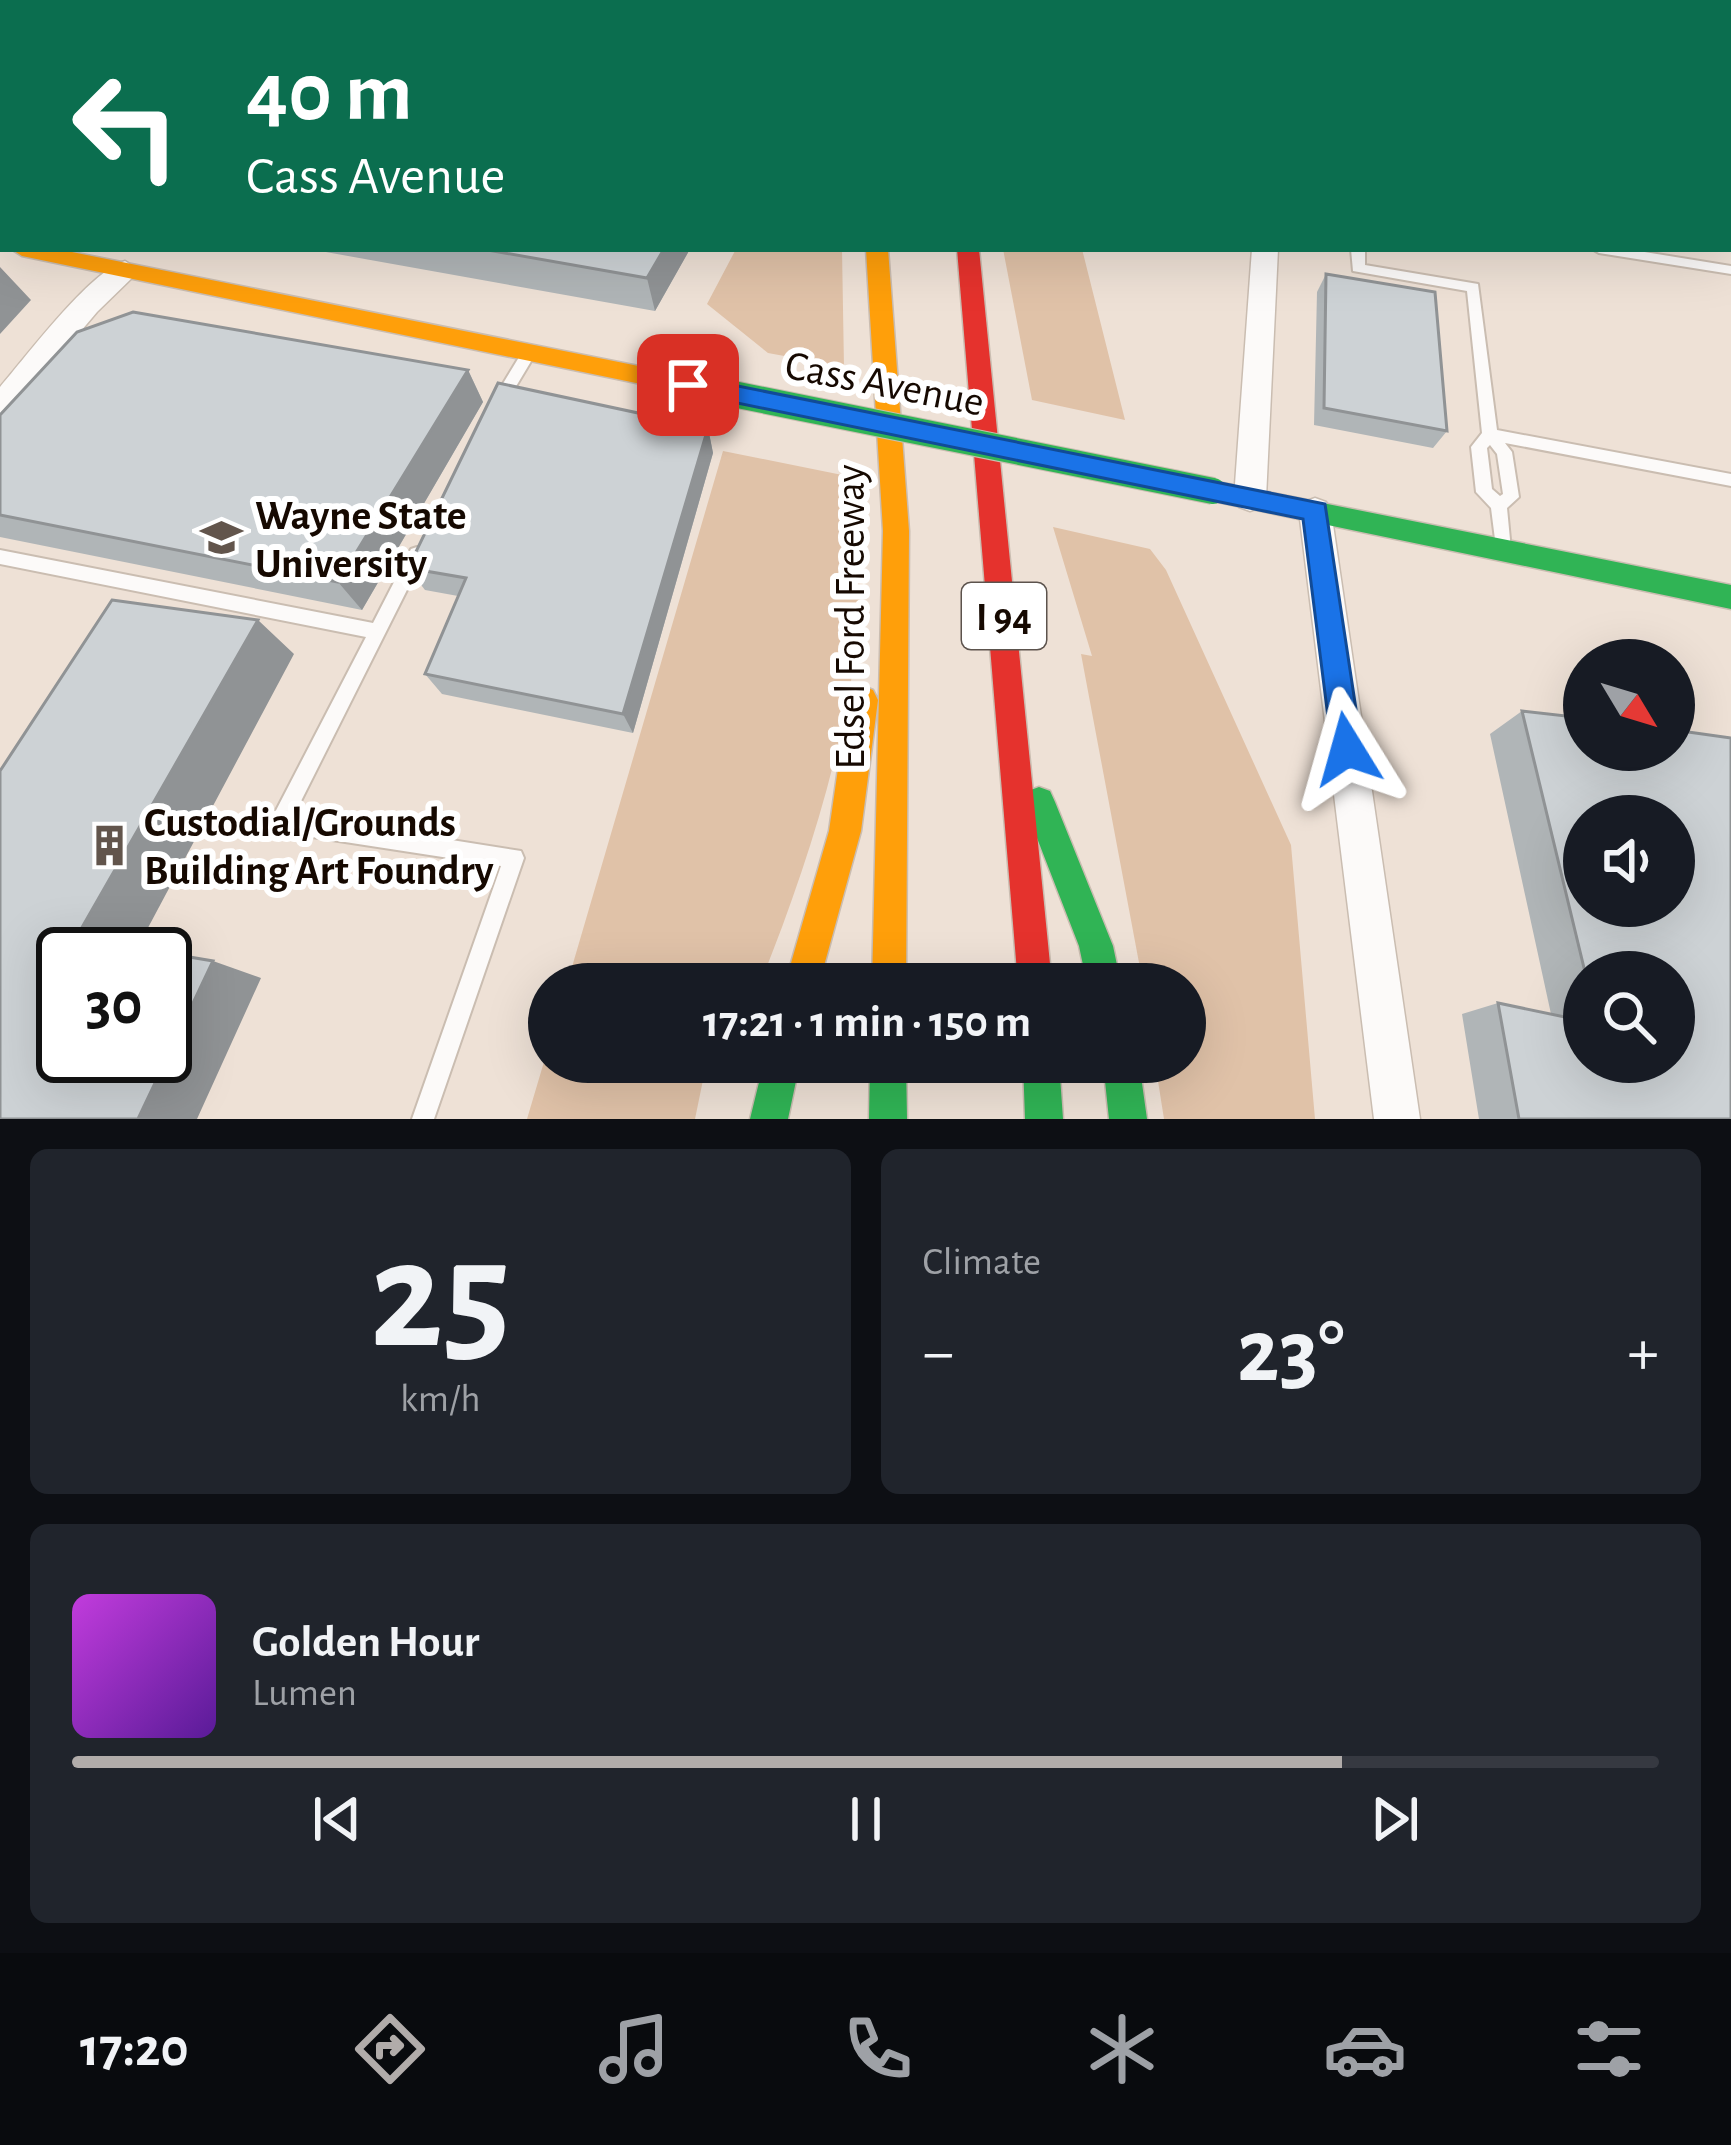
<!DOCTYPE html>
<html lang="en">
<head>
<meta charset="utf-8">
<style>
  body { margin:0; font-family:"Alegreya Sans",sans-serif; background:#20242c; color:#f1f3f6; height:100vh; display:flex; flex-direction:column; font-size:45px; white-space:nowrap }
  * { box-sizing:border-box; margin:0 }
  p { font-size:39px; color:#9ea1a6 }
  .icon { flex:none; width:66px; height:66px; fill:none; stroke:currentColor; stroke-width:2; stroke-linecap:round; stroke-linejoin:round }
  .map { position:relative; height:1119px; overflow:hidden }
  .side { display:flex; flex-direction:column; gap:30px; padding:30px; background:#0d0f14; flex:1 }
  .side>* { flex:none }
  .hud { position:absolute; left:0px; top:0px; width:1731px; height:252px; box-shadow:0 12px 48px #0002; background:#0b6e4f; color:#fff; overflow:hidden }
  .needle { width:78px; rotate:128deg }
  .tools { position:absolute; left:1563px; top:639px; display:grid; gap:24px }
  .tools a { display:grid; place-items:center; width:132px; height:132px; border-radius:50%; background:#171b24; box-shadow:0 12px 48px #0002; font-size:60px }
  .speed { position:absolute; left:36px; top:927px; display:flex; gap:24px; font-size:60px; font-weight:700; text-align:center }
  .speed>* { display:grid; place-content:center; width:156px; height:156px; border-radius:50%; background:#171b24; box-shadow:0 12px 48px #0002; line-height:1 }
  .speed .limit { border:6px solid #111; border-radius:18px; background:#fff; color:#111 }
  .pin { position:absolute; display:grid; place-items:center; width:102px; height:102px; color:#fff; margin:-51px; border-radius:24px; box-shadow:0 6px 18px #0006 }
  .me { position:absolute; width:132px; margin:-66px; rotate:352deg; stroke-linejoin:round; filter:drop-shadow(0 0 9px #0008) }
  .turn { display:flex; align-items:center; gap:42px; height:252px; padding:0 48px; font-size:54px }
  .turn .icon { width:156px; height:156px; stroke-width:2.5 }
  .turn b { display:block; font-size:84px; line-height:102px }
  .big { font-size:90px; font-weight:700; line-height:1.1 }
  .side .widget { flex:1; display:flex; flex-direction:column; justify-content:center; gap:18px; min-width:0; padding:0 42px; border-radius:18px; background:#20242c }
  .side .dial { align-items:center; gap:0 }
  .dial b { font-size:156px; line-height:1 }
  .song { display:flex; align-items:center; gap:36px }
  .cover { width:144px; height:144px; border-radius:18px; background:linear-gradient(135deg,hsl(290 70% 55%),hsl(270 70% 35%)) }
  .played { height:12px; border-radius:6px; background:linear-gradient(90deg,#b1acaa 80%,#363941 80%) }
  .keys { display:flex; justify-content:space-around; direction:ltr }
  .heat { display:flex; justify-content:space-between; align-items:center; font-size:66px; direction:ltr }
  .side .tiles { flex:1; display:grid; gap:30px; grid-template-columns:1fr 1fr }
  .widget:last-child { grid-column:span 2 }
  .trip { position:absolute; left:528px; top:963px; width:678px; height:120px; border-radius:60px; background:#171b24; box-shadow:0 12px 48px #0002; font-weight:700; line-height:120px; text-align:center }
  .dock { display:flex; height:192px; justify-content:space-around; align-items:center; background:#090b0e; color:#9ea1a6 }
  .dock .icon { width:84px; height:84px }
  .dock .on { color:#b1acaa }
  .dock b { font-size:54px; color:#f1f3f6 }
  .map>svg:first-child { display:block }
  .green { fill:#e0c2a8 }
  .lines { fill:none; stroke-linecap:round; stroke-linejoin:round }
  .lane-casing { stroke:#cabdb1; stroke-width:4 }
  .street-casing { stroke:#cabdb1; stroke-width:3 }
  .fast-casing { stroke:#cabdb1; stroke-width:3 }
  .slow-casing { stroke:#cabdb1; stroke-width:3 }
  .jam-casing { stroke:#cabdb1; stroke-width:3 }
  .lane { fill:#fcfaf9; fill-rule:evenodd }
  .street { fill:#fcfaf9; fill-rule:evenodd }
  .fast { fill:#30b455; fill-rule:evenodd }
  .slow { fill:#ff9f0a; fill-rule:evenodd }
  .jam { fill:#e5322d; fill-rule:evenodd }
  .fast-bridge-casing { stroke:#cabdb1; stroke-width:28; stroke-linecap:butt }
  .fast-bridge { stroke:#30b455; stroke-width:26 }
  .wall { fill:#b0b5b7; fill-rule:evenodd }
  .shaded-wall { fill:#909395 }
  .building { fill:#cdd2d5; stroke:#909395; stroke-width:3; fill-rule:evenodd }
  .route { fill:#1a73e8; stroke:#114b97; stroke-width:3 }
  .labels { text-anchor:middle; stroke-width:12; stroke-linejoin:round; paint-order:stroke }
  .shield { fill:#fff; stroke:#5c534d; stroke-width:3 }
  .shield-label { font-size:39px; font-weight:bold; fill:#160901 }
  .street-label { font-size:42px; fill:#160901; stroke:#fff }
  .poi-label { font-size:42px; font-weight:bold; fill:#160901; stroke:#fff; text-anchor:start }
</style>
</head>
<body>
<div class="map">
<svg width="1731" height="1119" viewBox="0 0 1731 1119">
  <rect width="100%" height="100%" fill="#eee1d6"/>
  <!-- green -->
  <path class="green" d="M736 249H842L844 367 768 353 707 304Z
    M1003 249H1082L1125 420 1032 400Z
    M723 451 862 479C876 650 823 827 760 984H567Z
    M1053 527 1150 549 1166 570 1291 845 1315 1119H1164L1155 1062H1185V984H1143L1081 654 1092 656Z
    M549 1045V1062H728L722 1078 703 1080 695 1119H527Z"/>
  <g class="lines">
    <defs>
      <path id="lane" d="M1351 249H1365V265L1478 284 1497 430 1731 474V486L1505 443 1512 452 1519 497 1507 508 1511 550 1509 555H1497L1491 508 1476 492 1471 447 1482 433 1467 291 1353 271ZM1490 445 1497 454 1503 494 1500 496 1492 489 1487 448Z
        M1592 249H1626L1731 266V274L1599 253Z
        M529 348 536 353 503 408H493L491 404 493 400 524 349Z
        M417 547 423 549 425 554 294 815 521 851 524 858 434 1119H412L501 866 280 832 273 829 270 822 366 637 0 564V550L373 623 411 549Z"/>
      <path id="street" d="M1252 249H1278L1266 498 1261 507 1250 511 1239 507 1234 498Z
        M125 261 138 270 134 276 97 312 10 415 0 418V387C26 357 90 271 125 261Z
        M1315 498 1326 502 1331 511 1420 1119H1374L1299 511 1304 502Z"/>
      <path id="fast" d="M846 0H862V3H846Z
        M1728 25 1731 26V36L1728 35Z
        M1213 481 1731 585V609L1213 501 1200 491Z
        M1039 787 1050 791 1055 802 1113 946 1121 984H1087L1079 946 1023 802 1028 791Z
        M764 1062H800L788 1119H750Z
        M870 1062H906L907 1119H869Z
        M1023 1062H1059L1063 1119H1025Z
        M1103 1062H1139L1147 1119H1109Z"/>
      <path id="slow" d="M937 0H953V3H937Z
        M1485 0H1522L1524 3H1487Z
        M11 249H57L728 384 740 393 728 402 22 256Z
        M866 249H888L909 531 906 984H872L883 531Z
        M863 686 873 690 878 700 861 831 819 984H785L829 831 848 700 853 690Z"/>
      <path id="jam" d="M957 249H979L1052 984H1018Z"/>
    </defs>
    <!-- lane casing -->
    <use href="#lane" class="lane-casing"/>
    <!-- street casing -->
    <use href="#street" class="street-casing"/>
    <!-- fast casing -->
    <use href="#fast" class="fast-casing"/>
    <!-- slow casing -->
    <use href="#slow" class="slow-casing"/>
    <!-- jam casing -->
    <use href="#jam" class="jam-casing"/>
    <!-- lane -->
    <use href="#lane" class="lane"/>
    <!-- street -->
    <use href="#street" class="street"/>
    <!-- fast -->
    <use href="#fast" class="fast"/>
    <!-- slow -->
    <use href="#slow" class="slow"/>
    <!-- jam -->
    <use href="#jam" class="jam"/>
    <defs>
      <path id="fast-bridge" d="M728 393 1213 491"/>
    </defs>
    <!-- fast-bridge casing -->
    <use href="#fast-bridge" class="fast-bridge-casing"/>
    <!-- fast-bridge -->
    <use href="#fast-bridge" class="fast-bridge"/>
  </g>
  <!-- wall -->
  <path class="wall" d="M0 0H247L243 3H3V28H0Z
    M1041 0H1087L1147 3H1041Z
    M1728 31 1731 32V241L1728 240Z
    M0 73 3 74V176H0Z
    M309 249H690L655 311Z
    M1326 274 1447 431 1433 448 1314 425 1317 292Z
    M468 370 483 402 362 610 0 537V415Z
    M708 428 713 453 633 733 442 694 425 674 458 596 425 590 408 568Z
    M1522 711 1584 718V750H1674V730L1731 738V1119H1479L1462 1014 1498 1003 1551 1014 1490 734ZM1584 816H1674V906H1584ZM1584 972H1674V1062H1584Z"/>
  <!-- shaded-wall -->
  <path class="shaded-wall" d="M199 0H216L217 3H196Z
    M224 0H247L243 3H226Z
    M664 249H690L655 311 647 278Z
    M0 267 31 300 0 334Z
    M468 370 483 402 362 610 338 582Z
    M708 428 713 453 633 733 623 714Z
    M258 620 294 654 134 954 76 938Z
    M213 961 261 978 197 1119H138Z"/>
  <!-- building -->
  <path class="building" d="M0 0H85L80 3H3V12L0 11Z
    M85 0H199L196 3H80Z
    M477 0H769L770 3H474Z
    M1058 0H1085L1084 3H1059Z
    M1085 0 1093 1 1147 0V3H1084Z
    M1330 0H1420V3H1330Z
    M1437 0H1485L1508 3H1438Z
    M1728 31 1731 32V124L1728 123Z
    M0 73 3 74V147H0Z
    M1728 123 1731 124V191H1728Z
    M482 249H664L647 278Z
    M1326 274 1435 292 1447 431 1324 408Z
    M133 312 468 370 338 582 0 515V415L77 332Z
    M498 383 708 428 623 714 425 674 466 578 408 568Z
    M112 600 258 620 76 938 213 961 138 1119H0V771ZM63 954H165V1056H63Z
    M1522 711 1584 718V750H1674V730L1731 738V1119H1519L1498 1003 1584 1021V1062H1674V972H1585ZM1584 816H1674V906H1584Z"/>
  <!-- route -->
  <path class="route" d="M688 376 1325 504 1362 749 1358 760 1347 764 1336 760 1332 749 1303 519 679 391 676 385Z"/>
  <!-- icons -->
  <defs>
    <symbol id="university-bare" viewBox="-9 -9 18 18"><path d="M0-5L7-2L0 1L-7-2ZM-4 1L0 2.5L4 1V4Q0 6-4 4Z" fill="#62554c" stroke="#fff" stroke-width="2.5" paint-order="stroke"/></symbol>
    <symbol id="building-bare" viewBox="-9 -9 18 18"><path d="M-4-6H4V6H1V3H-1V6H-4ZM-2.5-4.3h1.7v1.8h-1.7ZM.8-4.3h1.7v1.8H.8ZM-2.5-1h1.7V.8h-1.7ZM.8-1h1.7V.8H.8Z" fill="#62554c" stroke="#fff" stroke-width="2.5" paint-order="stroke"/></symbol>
  </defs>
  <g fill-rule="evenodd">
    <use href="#university-bare" x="192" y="508" width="59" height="59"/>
    <use href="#building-bare" x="80" y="816" width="59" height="59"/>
  </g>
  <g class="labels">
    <!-- shield labels -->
    <rect class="shield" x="962" y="583" width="84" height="66" rx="9"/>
    <g class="shield-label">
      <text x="1004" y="630">I 94</text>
    </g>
    <!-- street labels -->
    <g class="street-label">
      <text transform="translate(885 382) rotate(11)" y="15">Cass Avenue</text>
      <text transform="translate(849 617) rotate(-90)" y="15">Edsel Ford Freeway</text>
    </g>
    <!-- poi labels -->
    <g class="poi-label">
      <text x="255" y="529">Wayne State<tspan x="255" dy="48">University</tspan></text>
      <text x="144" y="836">Custodial/Grounds<tspan x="144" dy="48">Building Art Foundry</tspan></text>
    </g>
  </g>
</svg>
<div class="tools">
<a><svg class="needle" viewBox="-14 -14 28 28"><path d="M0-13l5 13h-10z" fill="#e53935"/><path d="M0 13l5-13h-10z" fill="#9ea1a6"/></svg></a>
<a><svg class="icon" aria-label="sound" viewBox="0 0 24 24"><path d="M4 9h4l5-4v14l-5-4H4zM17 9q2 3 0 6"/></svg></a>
<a><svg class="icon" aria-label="search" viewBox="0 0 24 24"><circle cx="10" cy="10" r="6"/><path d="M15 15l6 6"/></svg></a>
</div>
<div class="speed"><div class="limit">30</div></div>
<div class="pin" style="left:688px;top:385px;background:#d93025"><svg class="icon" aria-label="arrive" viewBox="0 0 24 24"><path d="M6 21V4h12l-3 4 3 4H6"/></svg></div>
<svg class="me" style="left:1347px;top:749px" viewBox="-20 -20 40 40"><path d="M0-17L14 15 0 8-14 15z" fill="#1a73e8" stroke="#fff" stroke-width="4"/></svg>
<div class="trip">17:21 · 1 min · 150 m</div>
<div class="hud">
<div class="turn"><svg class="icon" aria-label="left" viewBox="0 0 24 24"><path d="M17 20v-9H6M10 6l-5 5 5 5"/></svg><div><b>40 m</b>Cass Avenue</div></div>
</div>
</div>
<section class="side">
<div class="tiles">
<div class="widget dial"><b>25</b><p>km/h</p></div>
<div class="widget"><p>Climate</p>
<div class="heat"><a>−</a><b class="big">23°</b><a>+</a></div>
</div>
<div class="widget">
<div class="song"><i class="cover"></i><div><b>Golden Hour</b><p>Lumen</p></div></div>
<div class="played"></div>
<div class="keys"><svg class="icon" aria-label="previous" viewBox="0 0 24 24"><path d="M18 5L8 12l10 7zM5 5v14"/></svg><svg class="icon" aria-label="pause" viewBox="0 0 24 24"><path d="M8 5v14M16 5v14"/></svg><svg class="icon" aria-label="next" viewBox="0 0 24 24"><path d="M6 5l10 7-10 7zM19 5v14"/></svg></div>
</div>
</div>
</section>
<nav class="dock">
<b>17:20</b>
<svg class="icon on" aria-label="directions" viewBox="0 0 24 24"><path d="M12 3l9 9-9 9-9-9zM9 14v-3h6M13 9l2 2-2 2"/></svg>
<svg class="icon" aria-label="music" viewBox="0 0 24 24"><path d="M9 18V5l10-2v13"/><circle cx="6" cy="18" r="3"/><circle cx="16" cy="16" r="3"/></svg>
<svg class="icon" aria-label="phone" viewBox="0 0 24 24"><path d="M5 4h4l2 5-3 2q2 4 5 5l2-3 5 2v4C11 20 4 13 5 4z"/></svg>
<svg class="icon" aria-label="climate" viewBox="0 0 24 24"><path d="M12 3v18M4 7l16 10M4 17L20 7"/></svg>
<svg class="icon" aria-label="car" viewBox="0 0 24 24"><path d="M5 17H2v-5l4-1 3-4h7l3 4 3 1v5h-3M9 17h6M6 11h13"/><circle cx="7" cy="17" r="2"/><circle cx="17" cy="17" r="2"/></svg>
<svg class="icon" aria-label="filters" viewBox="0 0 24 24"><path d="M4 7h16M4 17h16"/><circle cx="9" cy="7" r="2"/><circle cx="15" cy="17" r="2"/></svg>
</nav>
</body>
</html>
